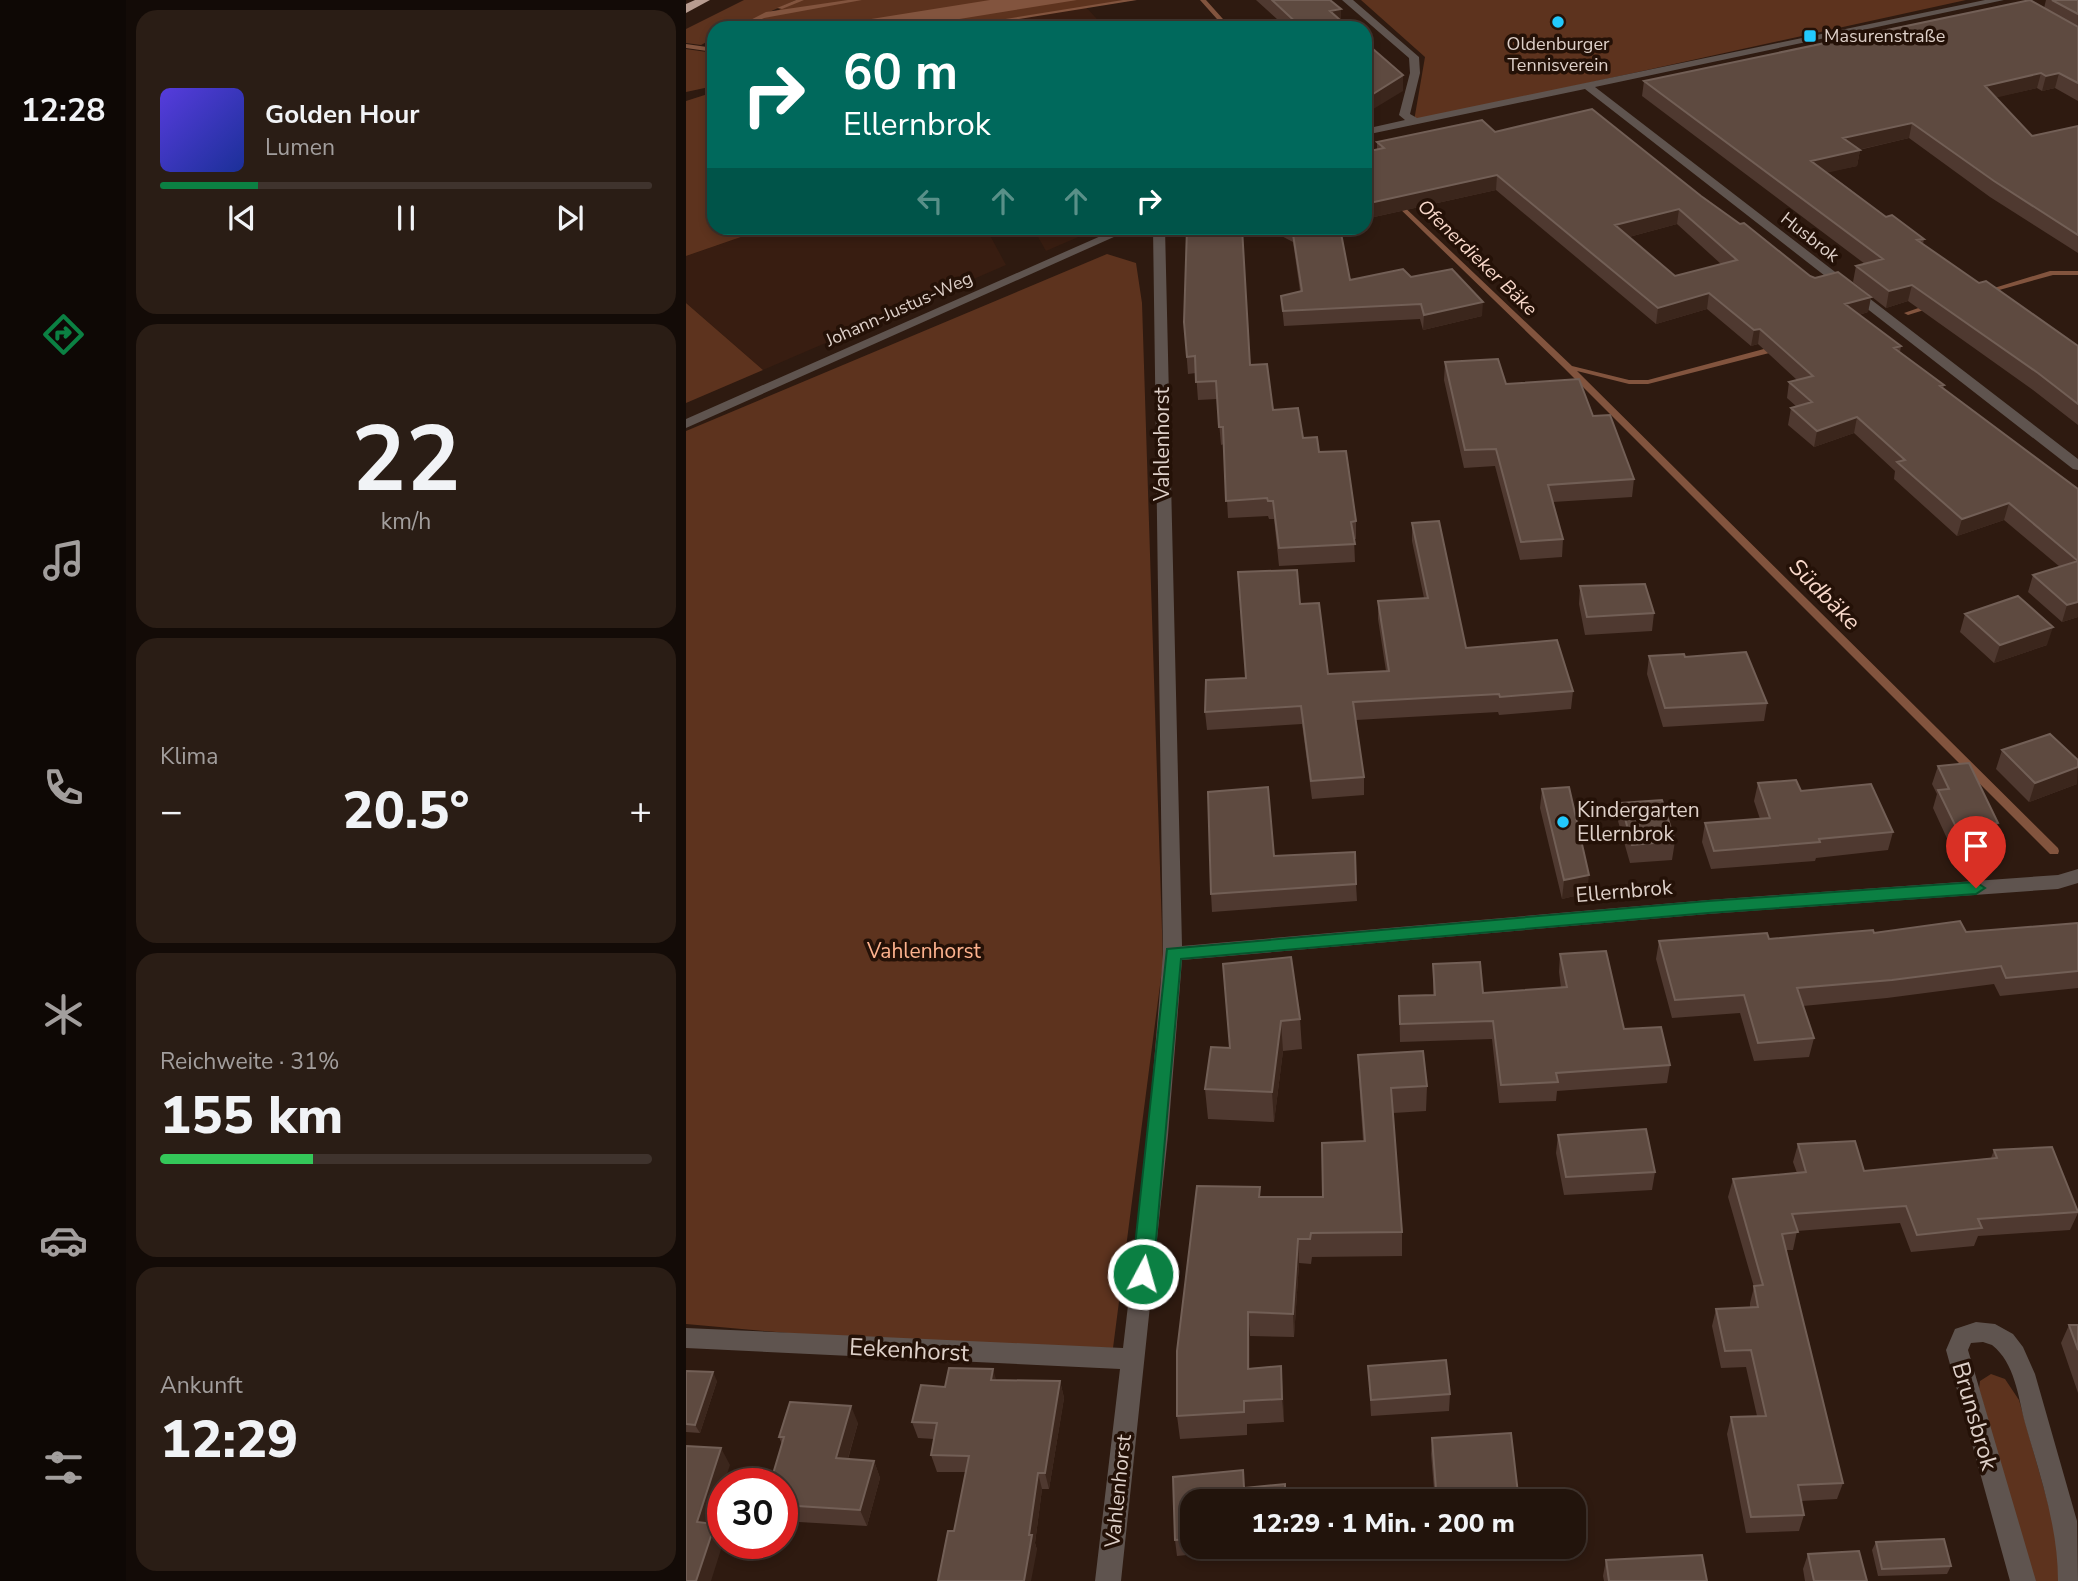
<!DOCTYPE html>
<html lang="de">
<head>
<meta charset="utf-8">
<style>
  body { margin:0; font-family:"Nunito Sans",sans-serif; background:#2a1d15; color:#f1f3f6; height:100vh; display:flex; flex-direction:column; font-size:26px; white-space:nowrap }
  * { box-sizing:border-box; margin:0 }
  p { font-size:23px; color:#a29e9d }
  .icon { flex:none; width:38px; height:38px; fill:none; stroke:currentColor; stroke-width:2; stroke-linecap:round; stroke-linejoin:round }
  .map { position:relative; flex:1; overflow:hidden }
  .drawer { display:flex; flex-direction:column; gap:10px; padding:10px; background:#130b07; width:560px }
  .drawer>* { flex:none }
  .banner { position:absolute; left:21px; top:21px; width:665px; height:214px; border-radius:21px; box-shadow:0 4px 10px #0003,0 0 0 2px #3f332d; background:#00695c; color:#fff; overflow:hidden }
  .speed { position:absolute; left:21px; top:1468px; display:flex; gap:14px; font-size:35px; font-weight:700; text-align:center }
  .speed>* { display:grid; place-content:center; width:91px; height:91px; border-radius:50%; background:#22140c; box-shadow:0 4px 10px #0003,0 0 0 2px #3f332d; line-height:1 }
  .speed .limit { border:10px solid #d22; background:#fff; color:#111 }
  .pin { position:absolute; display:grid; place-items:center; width:60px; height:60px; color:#fff; margin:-72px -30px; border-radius:50% 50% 50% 0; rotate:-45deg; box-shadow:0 0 7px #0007 }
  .pin .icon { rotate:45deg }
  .me { position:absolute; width:77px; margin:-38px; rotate:6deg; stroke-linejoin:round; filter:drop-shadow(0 0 5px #0008) }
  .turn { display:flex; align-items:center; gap:24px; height:147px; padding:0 21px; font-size:32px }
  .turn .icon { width:91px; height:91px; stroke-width:2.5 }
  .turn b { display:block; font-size:49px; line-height:60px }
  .lanes { display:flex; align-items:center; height:66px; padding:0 21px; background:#0003; justify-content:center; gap:35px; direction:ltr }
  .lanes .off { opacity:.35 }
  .big { font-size:52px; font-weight:800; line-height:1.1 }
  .drawer .card { flex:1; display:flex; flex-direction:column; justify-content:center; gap:10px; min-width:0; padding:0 24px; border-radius:21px; background:#2a1d15 }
  .drawer .dial { align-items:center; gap:0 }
  .dial b { font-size:91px; line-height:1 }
  .song { display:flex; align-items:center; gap:21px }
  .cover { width:84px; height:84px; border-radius:10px; background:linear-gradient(135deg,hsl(250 70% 55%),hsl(230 70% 35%)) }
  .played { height:7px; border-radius:4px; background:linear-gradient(90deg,#0b8043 20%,#3f332d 20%) }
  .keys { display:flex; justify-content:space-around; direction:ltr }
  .heat { display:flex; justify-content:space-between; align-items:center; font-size:38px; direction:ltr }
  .charge { height:10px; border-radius:5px; background:linear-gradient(90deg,#34c759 31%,#3f332d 0) }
  .trip { position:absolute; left:494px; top:1489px; width:406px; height:70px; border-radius:21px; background:#22140c; box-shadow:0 4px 10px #0003,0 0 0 2px #3f332d; font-weight:800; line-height:70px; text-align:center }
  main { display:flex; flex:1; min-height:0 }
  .tab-bar { display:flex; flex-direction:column; width:126px; justify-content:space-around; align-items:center; background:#0e0805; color:#a29e9d }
  .tab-bar .icon { width:49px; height:49px }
  .tab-bar .current { color:#0b8043 }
  .tab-bar b { font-size:32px; color:#f1f3f6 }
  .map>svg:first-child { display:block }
  .built { fill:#381d11 }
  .green { fill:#5d331e }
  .water { fill:#82543e }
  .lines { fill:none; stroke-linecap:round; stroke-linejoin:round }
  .stream { fill:#82543e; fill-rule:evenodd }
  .street { fill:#5f544f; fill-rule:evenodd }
  .highway { fill:#b79c90; fill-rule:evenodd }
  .wall { fill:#4f3930; fill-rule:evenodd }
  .shaded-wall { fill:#3b261c }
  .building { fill:#5e4a40; stroke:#725f56; stroke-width:2; fill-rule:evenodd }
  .route { fill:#0b8043; stroke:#07532c; stroke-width:2 }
  .poi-dot { fill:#22c9fd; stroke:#241107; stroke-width:2.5 }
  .labels { text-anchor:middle; stroke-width:7; stroke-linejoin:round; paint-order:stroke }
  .far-poi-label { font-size:18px; fill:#ded0c9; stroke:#241107; text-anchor:start }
  .far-street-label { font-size:18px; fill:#ded0c9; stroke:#241107 }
  .far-water-label { font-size:19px; font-style:italic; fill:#f9d9cb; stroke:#241107 }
  .street-label { font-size:21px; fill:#ded0c9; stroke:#241107 }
  .poi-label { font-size:21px; fill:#ded0c9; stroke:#241107; text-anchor:start }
  .park-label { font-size:21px; fill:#fdb28e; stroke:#241107 }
  .water-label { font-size:23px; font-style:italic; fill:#f9d9cb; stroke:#241107 }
  .near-street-label { font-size:24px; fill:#ded0c9; stroke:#241107 }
</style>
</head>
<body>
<main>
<nav class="tab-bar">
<b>12:28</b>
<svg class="icon current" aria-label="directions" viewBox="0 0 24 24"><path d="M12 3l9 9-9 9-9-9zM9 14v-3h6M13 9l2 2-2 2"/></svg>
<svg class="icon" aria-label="music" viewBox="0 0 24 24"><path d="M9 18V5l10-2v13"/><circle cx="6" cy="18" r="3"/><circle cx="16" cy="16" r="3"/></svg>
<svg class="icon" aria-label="phone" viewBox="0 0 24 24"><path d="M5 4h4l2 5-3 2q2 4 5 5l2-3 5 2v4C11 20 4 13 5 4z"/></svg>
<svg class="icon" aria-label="climate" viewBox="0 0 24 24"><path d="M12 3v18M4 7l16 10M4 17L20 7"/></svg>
<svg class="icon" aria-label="car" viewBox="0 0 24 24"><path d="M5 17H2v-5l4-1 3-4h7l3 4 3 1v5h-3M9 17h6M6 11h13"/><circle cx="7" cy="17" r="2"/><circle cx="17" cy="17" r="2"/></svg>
<svg class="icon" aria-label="filters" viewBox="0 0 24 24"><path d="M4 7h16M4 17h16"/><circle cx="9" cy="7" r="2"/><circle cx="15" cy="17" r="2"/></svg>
</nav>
<section class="drawer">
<div class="card">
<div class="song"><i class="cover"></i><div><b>Golden Hour</b><p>Lumen</p></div></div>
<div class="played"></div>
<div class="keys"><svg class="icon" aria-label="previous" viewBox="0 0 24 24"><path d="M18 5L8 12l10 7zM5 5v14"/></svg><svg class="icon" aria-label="pause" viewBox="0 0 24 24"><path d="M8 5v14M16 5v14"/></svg><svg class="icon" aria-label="next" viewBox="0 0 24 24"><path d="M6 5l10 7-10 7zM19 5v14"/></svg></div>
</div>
<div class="card dial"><b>22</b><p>km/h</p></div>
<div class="card"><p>Klima</p>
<div class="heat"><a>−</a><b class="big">20.5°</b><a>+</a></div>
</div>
<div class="card"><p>Reichweite · 31%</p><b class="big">155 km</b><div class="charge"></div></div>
<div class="card"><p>Ankunft</p><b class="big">12:29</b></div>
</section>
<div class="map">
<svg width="1392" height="1581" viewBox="0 0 1392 1581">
  <rect width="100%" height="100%" fill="#2e1a10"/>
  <!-- built -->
  <path class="built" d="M400 7 419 28H273Z
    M81 228H300L320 265 77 370 0 303V256Z
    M347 228H413L360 251Z"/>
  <!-- green -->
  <path class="green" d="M58 0H110L48 28H28V38L15 45 0 43V29Z
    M115 0H448L266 28H52Z
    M675 0H1280L728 121 739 57Z
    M0 49 28 53V86L0 92Z
    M28 92V228H81L0 256V101Z
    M421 254 450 263 456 303 477 962 427 1348 170 1339 0 1324V431Z
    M0 303 77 370 0 403Z
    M1305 1374 1319 1379 1333 1400 1371 1535 1374 1581H1348L1293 1389 1294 1381Z"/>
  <!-- water -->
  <path class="water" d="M304 0H391L218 28H129Z"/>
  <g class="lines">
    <!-- stream -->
    <path class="stream" d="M110 0H118L96 9 91 8Z
      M162 0H176L78 18 57 28H49L80 12Z
      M437 0H451L278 28H263Z
      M514 0H520L545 28H539Z
      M0 44 28 48V52L0 48Z
      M708 201H712L886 366 943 380H962L1089 346H1095V350L962 384H943L891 371 1372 848 1373 851 1372 854H1364L878 368 708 203Z
      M1364 271H1392V275H1367L1299 294 1295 292Z
      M1244 304 1251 306 1222 315 1218 313Z"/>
    <!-- street -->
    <path class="street" d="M656 0H667L733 57 734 73 724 114 731 118 1299 0H1318L909 87 1392 459V470L1387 469 899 89 679 135V129L719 120 713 115 724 73 723 58Z
      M433 228H448L0 428V419Z
      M467 228H479L496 946 1022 900 1372 875 1392 869V883L1372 889 1022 914 496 960 482 1135 435 1581H409L434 1369 0 1348V1328L437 1348 462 1135 477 954Z
      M1290 1322 1309 1324 1327 1334 1337 1347 1349 1374 1391 1521 1392 1581H1372C1372 1526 1354 1476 1339 1423 1332 1396 1329 1363 1306 1345L1297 1342 1285 1343 1282 1350 1350 1581H1324L1260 1350 1269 1329Z"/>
    <!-- highway -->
    <path class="highway" d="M9 0H24L0 13V4Z"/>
  </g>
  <!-- wall -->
  <path class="wall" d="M570 0H644L655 9V21L663 28H601Z
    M1360 0H1392V101L1369 88 1356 91 1351 88 1310 97 1346 136 1392 126V253L1304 197 1223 138 1173 150H1174L1171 166 1141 172 1200 217 1238 239 1237 244 1293 283 1392 346V425L1347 390 1222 301 1200 308 1167 282 1170 266 1179 264 956 96 958 81 1358 8Z
    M809 132 1015 196 1124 276 1185 297 1182 312 1173 315 1215 346 1214 352 1258 385 1257 388 1392 489V617L1376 622 1342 592 1347 575 1374 567 1318 520 1271 536 1208 479 1209 471 1168 433 1128 447 1102 425 1105 408 1111 407 1101 398 1103 382 1111 380 1072 344 1065 346 1021 309 970 324 810 190 679 219V152L691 149V142ZM991 224 1035 264 989 276 943 237Z
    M582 229V228H654L664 280 725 277 796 316 737 330 734 319 598 326 595 296 614 291 607 242Z
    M498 322 564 365 587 410 633 452 670 521V539H668L669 562 593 566 588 519H583L582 516 542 518 538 444 535 445 531 399 512 400 510 373 502 374Z
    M759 362 820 384 907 416 948 479 946 497 867 502 877 539 876 557 834 560 809 466 778 468 758 380Z
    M726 523 780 648 887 691 885 709 813 715 812 712 670 720 678 777V795L626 799 616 724 521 730 519 712 560 678 614 604 642 674 700 671 692 619V601L738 598 726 541Z
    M894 586 968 613 966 631 899 635 893 604Z
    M1279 614 1361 645 1308 663 1274 632Z
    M963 656 999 657 1081 703 1078 721 977 727 961 674Z
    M1316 750 1391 784 1343 802 1310 769Z
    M1252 766 1312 823 1306 842 1264 845 1247 808 1251 794 1246 784Z
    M1072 783 1115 791 1207 832 1202 850 1130 858 1129 861 1025 869 1016 842 1019 823 1074 819 1068 801Z
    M856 789 901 893 876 899 854 808Z
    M935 803 989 841 986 860 944 863 932 821Z
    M670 884 671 901 526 912 525 894Z
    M1392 923V988L1314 996 1308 984 1201 998 1117 1006 1128 1038 1123 1057 1068 1061 1054 1013 986 1018 970 959 973 941 1083 939 1188 933 1280 932Z
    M874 954 938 1029 984 1065 981 1083 871 1091 870 1101 813 1103 806 1039 714 1042 713 996 747 995V964L797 993 875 988 873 972Z
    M537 964 614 1019 616 1049 597 1051 588 1122 522 1119 519 1089 544 1048Z
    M672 1055 741 1086 740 1111 707 1113 716 1232V1256L626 1257 625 1264 613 1263 608 1337 564 1336V1368L595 1366 598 1422 561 1424V1435L494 1439 491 1416 575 1197H637L677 1141 673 1080Z
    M872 1135 969 1172 966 1190 878 1195 870 1153Z
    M1112 1144 1178 1171 1305 1158 1308 1150 1392 1211V1213L1384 1230 1292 1236 1288 1246 1225 1252 1214 1223 1111 1231 1107 1250H1100L1157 1483 1151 1499 1115 1501 1118 1515 1113 1531 1060 1533 1041 1434 1045 1417 1071 1416 1060 1367 1035 1368 1026 1326 1030 1309 1064 1308V1303L1068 1287 1042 1197 1047 1179 1111 1173 1107 1162Z
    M1383 1325H1392V1393L1375 1343Z
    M682 1366 764 1394 763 1411 685 1416Z
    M0 1371 31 1381 14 1433 0 1432Z
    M310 1380 374 1381 378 1398 363 1489H356L349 1543 351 1550 268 1531 280 1472H251L245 1455 248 1439 232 1438 226 1422 259 1387Z
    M172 1423 162 1459 188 1461 194 1478 181 1526 96 1521V1444L93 1437Z
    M746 1438 833 1502H749L745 1454Z
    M506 1502V1547H561L562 1549 491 1556 489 1540Z
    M1190 1542 1265 1566 1261 1574 1192 1576 1186 1550Z
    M1122 1554 1181 1581H1119L1117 1569Z
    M920 1560 1021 1581H918L917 1576Z"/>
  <!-- shaded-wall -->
  <path class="shaded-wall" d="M655 9V24L644 11Z
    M1355 73 1351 88 1296 101 1299 86Z
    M1373 73 1369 88 1356 91 1360 76Z
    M717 75V91L679 114V99Z
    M1226 123 1223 138 1154 154 1157 138Z
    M1174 150 1171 166 1123 177 1125 161Z
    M811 175 810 190 679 219V204Z
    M993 209 991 224 928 241 929 225Z
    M1226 285 1222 301 1200 308 1203 291Z
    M1023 293 1021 309 970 324 972 308Z
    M1185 297 1182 312 1156 320 1159 304Z
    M797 302 796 316 737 330 738 315Z
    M1074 329 1072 344 1065 346 1068 330Z
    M1171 417 1168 433 1128 447 1131 431Z
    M1323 503 1318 520 1271 536 1276 519Z
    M1392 602V617L1376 622 1381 605Z
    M1367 627 1361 645 1308 663 1314 645Z
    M1392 767 1391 784 1343 802 1349 783Z
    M903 875 901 893 876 899 878 880Z
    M595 1021 597 1051 588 1122 586 1092Z
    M612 1239 613 1263 608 1337 607 1314Z
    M562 1312 564 1336V1392L562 1369Z
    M595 1366 597 1389 598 1422 596 1399Z
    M307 1369 312 1386 305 1380Z
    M27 1372 31 1381 14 1433 9 1425Z
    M374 1381 378 1398 363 1489 359 1473Z
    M165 1406 172 1423 157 1475 150 1458Z
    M35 1448 44 1465 20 1538 11 1522Z
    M188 1461 194 1478 181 1526 174 1510Z
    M352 1473 356 1489 349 1543 351 1550 345 1581H338L343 1535Z
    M29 1524 37 1538V1543L25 1581H10Z"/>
  <!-- building -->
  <path class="building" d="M586 0H644L655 9 644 11 663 28H616Z
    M1344 0 1392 27V83L1373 73 1360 76 1355 73 1299 86 1346 136 1392 126V235L1308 181 1226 123 1157 138 1174 150 1125 161 1200 217 1206 215 1238 239 1231 240 1293 283 1300 281 1392 346V404L1352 373 1226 285 1203 291 1170 266 1197 259 958 81Z
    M1366 0H1392V14Z
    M679 42 717 75 679 99Z
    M906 109 1015 196 1054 224 1058 223 1124 276 1129 278 1152 272 1185 297 1159 304 1215 346 1208 348 1258 385 1254 386 1392 489V561L1323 503 1276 519 1211 462 1219 460 1171 417 1131 431 1105 408 1126 402 1103 382 1127 376 1074 329 1068 330 1023 293 972 308 811 175 679 204V152L698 148 691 142 796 120 809 132ZM993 209 1051 260 989 276 929 225Z
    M501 228H556L564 365 581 364 587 410 612 408 617 438 631 437 633 452 660 451 670 521 665 522 669 544 593 548 587 501H582L581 498 540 501 537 427H533L530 381 510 382 509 356 501 357 498 322Z
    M606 228H654L664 280 717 269 725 277 766 269 797 302 738 315 735 304 597 311 595 296 616 291Z
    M812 359 820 384 893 379 907 416 924 415 948 479 862 485 877 539 835 542 810 449 779 450 759 362Z
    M753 521 780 648 871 640 887 691 814 697 813 694 667 702 678 777 625 781 615 706 519 712 520 680 560 678 552 572 611 570 614 604 633 603 642 674 703 671 692 601 742 598 726 523Z
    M1392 561V602L1381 605 1347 575Z
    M959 584 968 613 901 617 894 586Z
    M1332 596 1367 627 1314 645 1279 614Z
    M1060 652 1081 703 979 708 963 656 998 654 999 657Z
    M1364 734 1392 760V767L1349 783 1316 750Z
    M1283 763 1312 823 1270 827 1252 790 1263 789 1252 766Z
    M1110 780 1115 791 1185 784 1207 832 1133 839 1134 842 1028 851 1019 823 1084 818 1072 783Z
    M582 787 588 856 669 852 670 884 525 894 522 792Z
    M883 787 903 875 878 880 856 789Z
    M976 800 989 841 946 845 935 803Z
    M1274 921 1280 932 1392 923V971L1320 978 1315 966 1206 980 1111 988 1128 1038 1072 1043 1058 995 989 1000 973 941 1081 933 1083 939 1187 930 1188 933Z
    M920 951 938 1029 975 1027 984 1065 870 1073 872 1082 815 1085 807 1021 714 1024 713 996 749 995 747 964 794 962 797 993 881 987 874 954Z
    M605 957 614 1019 595 1021 586 1092 519 1089 525 1047 544 1048 537 964Z
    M737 1051 741 1086 705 1088 716 1232 625 1233 624 1239H612L607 1314 562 1312V1369L595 1366 596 1399 558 1401V1412L491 1416V1351L511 1186 574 1187 573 1197H637L636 1143 679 1141 672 1055Z
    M960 1129 969 1172 880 1177 872 1135Z
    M1169 1141 1178 1171 1311 1158 1308 1150 1366 1147 1392 1212 1292 1219 1296 1228 1231 1235 1220 1206 1106 1214 1112 1232 1096 1234 1157 1483 1112 1485 1118 1515 1065 1517 1045 1417 1080 1416 1065 1350 1039 1351 1030 1309 1072 1307 1068 1286 1077 1285 1047 1179 1120 1172 1112 1144Z
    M1383 1325H1392V1350Z
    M760 1360 764 1394 685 1400 682 1366Z
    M263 1368 307 1369 305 1380 374 1381 359 1473H352L343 1535H346L338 1581H252L262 1531H268L283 1456 245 1455 251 1423 226 1422 235 1385 259 1387Z
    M0 1371 27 1372 9 1425 0 1424Z
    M104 1402 165 1406 150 1458 188 1461 174 1510 96 1505V1484H84L98 1437H93Z
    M825 1433 833 1502H751L746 1438Z
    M0 1446 35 1448 11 1522 29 1524 10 1581H0Z
    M557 1470 558 1488 599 1484V1502H506V1539L489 1540 487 1477Z
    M1258 1539 1265 1566 1196 1569 1190 1542Z
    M1173 1551 1181 1581H1128L1122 1554Z
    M1016 1555 1021 1581H923L920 1560Z"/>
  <!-- route -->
  <path class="route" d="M1290 882 1299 888 1290 894 1022 913 495 959 467 1274 464 1281 457 1283 449 1281 446 1274 481 949 1022 901Z"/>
  <!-- markers -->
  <g class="poi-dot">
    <circle cx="872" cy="22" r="7"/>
    <rect x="1117" y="29" width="14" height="14" rx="3.5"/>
    <circle cx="877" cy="822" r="7"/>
  </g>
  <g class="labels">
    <!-- far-poi labels -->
    <g class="far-poi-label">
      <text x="1138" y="42">Masurenstraße</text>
      <text x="872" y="50" text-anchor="middle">Oldenburger<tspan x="872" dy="21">Tennisverein</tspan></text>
    </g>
    <!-- far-street labels -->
    <g class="far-street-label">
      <text transform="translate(1124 237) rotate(38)" y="6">Husbrok</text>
      <text transform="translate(213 309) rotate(-24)" y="6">Johann-Justus-Weg</text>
    </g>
    <!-- far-water labels -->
    <g class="far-water-label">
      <text transform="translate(792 257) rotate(44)" y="7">Ofenerdieker Bäke</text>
    </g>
    <!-- street labels -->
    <g class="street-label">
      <text transform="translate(476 444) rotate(-90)" y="7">Vahlenhorst</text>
      <text transform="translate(938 891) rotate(-5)" y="7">Ellernbrok</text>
      <text transform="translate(432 1491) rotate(-84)" y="7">Vahlenhorst</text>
    </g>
    <!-- poi labels -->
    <g class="poi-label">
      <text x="891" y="817">Kindergarten<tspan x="891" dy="24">Ellernbrok</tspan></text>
    </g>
    <!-- park labels -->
    <g class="park-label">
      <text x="238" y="958">Vahlenhorst</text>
    </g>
    <!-- water labels -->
    <g class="water-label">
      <text transform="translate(1139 594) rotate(45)" y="8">Südbäke</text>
    </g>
    <!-- near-street labels -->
    <g class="near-street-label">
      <text transform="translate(223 1350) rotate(3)" y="8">Eekenhorst</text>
      <text transform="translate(1289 1416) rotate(74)" y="8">Brunsbrok</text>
    </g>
  </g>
</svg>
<div class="speed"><div class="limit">30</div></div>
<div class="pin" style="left:1290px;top:888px;background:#d93025"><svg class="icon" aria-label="arrive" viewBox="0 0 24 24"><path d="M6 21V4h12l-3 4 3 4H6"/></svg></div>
<svg class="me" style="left:457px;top:1274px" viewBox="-20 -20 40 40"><circle r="17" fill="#0b8043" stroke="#fff" stroke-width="3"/><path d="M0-11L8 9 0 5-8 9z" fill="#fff"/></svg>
<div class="trip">12:29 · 1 Min. · 200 m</div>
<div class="banner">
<div class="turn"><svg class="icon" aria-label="right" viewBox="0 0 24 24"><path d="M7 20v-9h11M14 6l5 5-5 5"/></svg><div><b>60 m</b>Ellernbrok</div></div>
<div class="lanes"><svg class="icon off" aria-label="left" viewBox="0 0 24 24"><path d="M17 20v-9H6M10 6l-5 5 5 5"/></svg><svg class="icon off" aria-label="ahead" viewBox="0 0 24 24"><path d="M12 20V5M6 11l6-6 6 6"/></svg><svg class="icon off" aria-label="ahead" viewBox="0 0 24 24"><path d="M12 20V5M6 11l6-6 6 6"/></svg><svg class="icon" aria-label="right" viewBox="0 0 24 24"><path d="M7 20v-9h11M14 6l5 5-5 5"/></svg></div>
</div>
</div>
</main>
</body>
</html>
